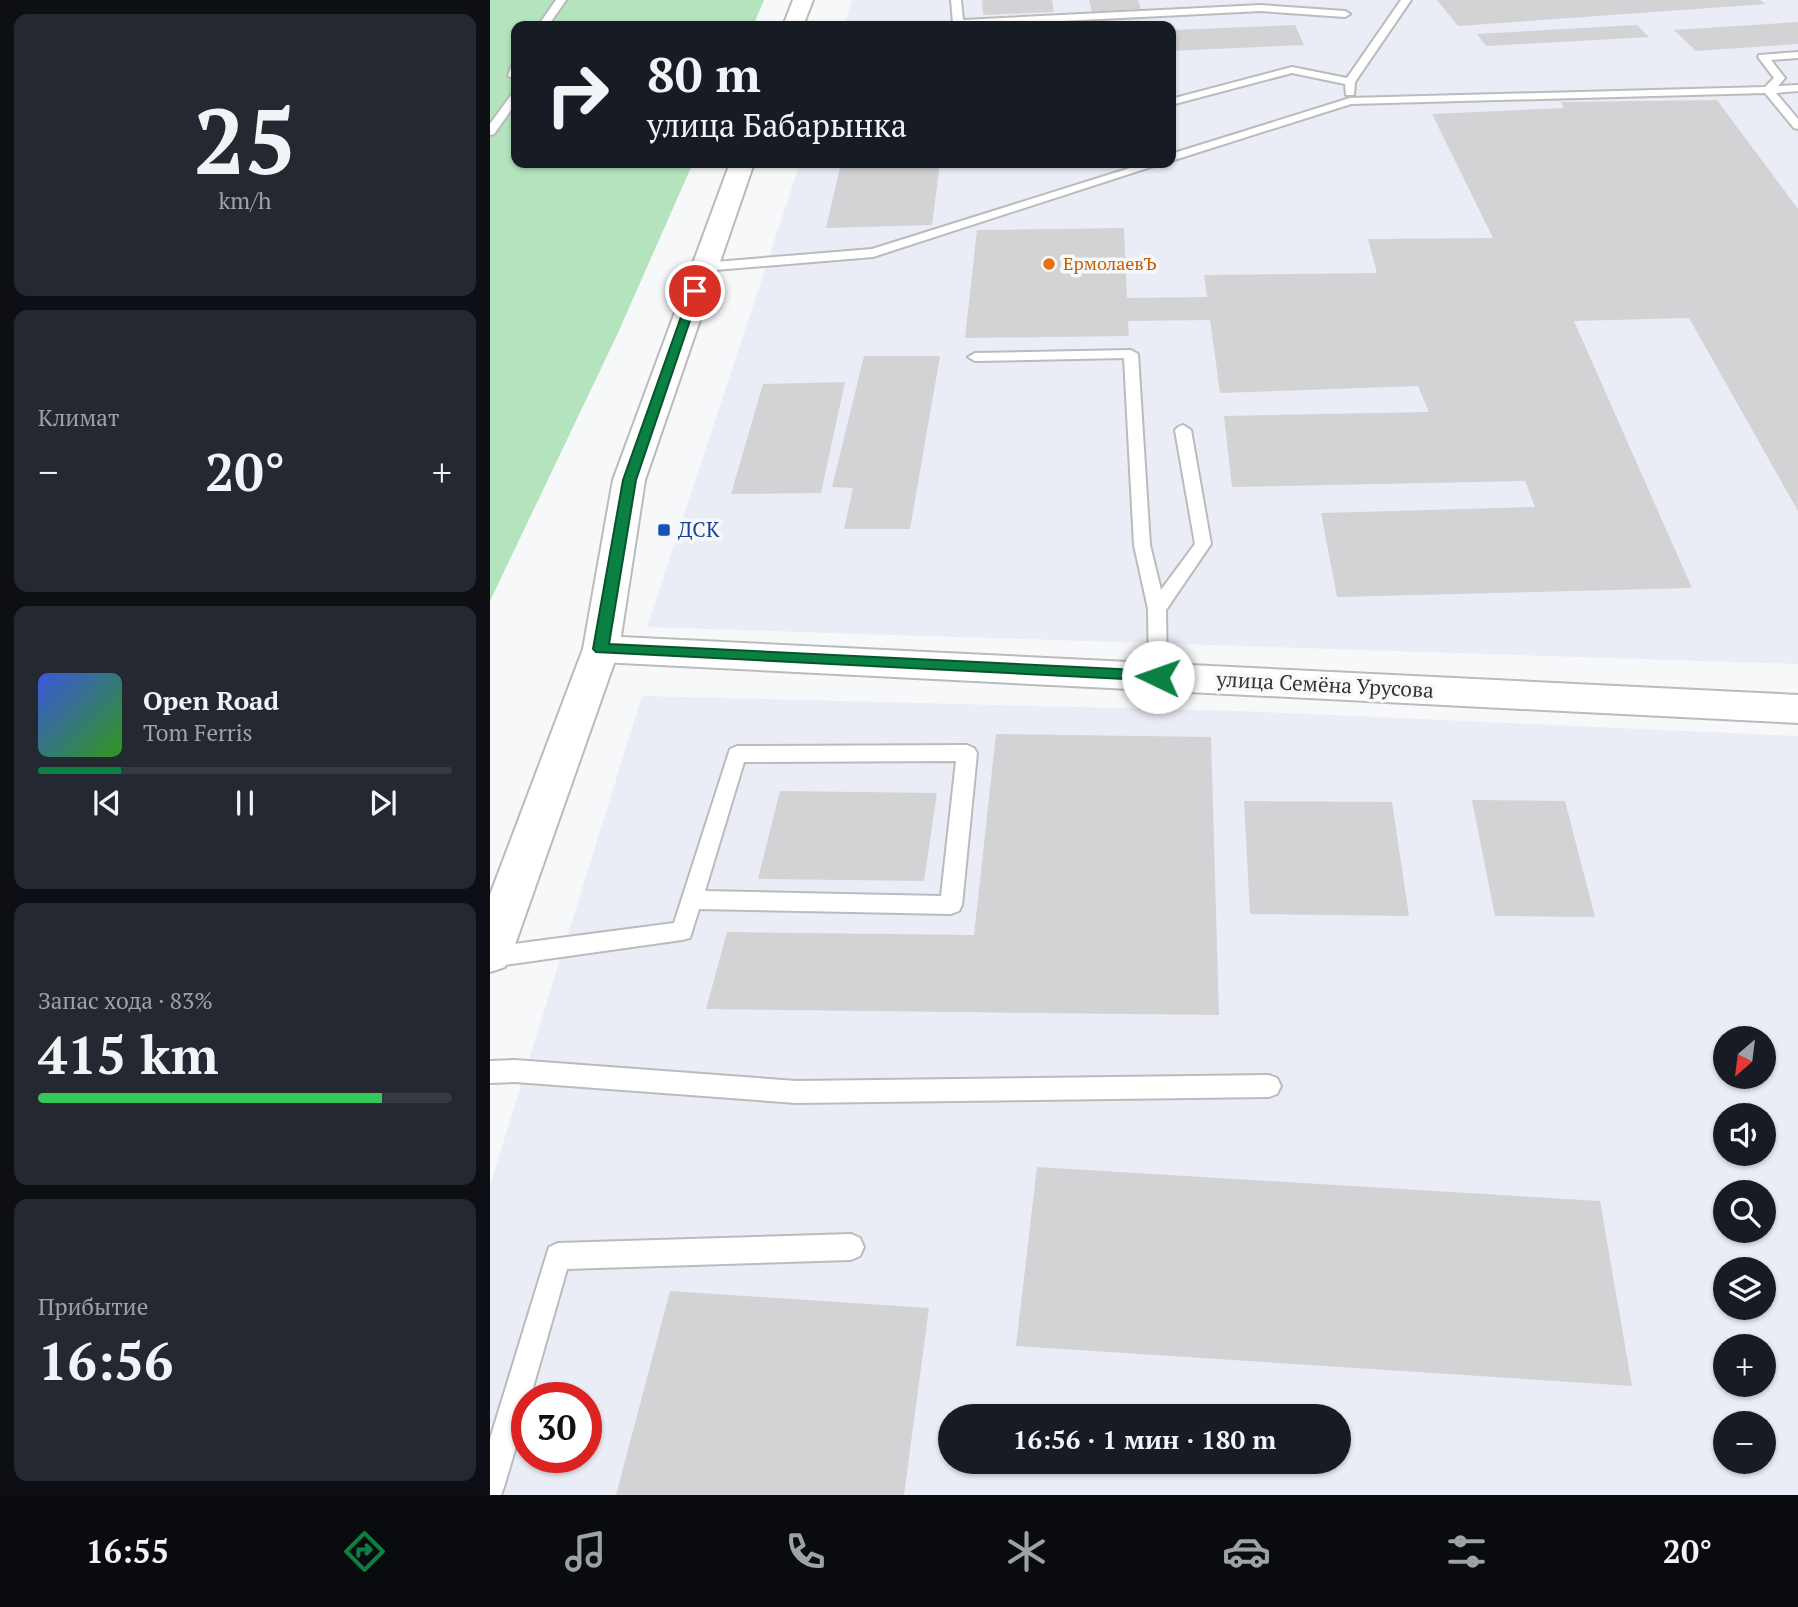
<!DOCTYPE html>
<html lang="ru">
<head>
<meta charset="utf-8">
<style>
  body { margin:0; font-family:"PT Serif",serif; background:#242831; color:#f1f3f6; height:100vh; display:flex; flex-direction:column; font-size:26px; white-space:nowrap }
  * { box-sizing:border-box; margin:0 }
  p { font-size:23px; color:#9ea1a6 }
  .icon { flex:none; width:38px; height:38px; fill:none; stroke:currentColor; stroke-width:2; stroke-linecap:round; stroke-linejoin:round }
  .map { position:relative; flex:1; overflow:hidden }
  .details { display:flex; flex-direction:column; gap:14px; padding:14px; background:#0d0f14; width:490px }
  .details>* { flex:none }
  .guide { position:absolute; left:21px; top:21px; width:665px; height:147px; border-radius:14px; box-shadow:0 2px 5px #0004; background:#171b24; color:#f1f3f6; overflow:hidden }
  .needle { width:46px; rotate:208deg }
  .fabs { position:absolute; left:1223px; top:1026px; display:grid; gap:14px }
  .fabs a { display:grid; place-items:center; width:63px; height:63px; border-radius:50%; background:#171b24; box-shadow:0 2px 5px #0004; font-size:35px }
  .speed { position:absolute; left:21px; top:1382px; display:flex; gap:14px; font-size:35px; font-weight:700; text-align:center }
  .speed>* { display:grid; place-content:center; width:91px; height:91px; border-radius:50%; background:#171b24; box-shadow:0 2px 5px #0004; line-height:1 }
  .speed .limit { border:10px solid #d22; background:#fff; color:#111 }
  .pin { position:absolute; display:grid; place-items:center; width:60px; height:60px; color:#fff; margin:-30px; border:4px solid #fff; border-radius:50%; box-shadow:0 2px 7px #0007 }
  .me { position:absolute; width:77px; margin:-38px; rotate:273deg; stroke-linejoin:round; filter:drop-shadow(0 0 5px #0008) }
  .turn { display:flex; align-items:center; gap:24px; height:147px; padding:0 21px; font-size:32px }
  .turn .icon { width:91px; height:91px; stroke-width:2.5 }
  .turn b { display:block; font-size:49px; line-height:60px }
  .big { font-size:52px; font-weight:800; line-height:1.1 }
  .details .card { flex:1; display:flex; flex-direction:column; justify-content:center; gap:10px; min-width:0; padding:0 24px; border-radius:14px; background:#242831 }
  .details .dial { align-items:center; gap:0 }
  .dial b { font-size:91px; line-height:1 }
  .song { display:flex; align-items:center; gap:21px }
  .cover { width:84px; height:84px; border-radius:10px; background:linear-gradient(135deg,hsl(230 70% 55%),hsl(110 70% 35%)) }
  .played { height:7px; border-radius:4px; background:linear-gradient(90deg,#0b8043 20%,#363941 20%) }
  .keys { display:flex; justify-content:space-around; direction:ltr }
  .heat { display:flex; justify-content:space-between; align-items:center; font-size:38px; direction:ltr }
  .charge { height:10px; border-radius:5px; background:linear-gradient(90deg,#34c759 83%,#363941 0) }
  .trip { position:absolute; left:448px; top:1404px; width:413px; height:70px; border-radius:35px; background:#171b24; box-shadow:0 2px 5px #0004; font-weight:800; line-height:70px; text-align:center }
  .dock { display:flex; height:112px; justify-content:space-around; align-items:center; background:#090b0e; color:#9ea1a6 }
  .dock .icon { width:49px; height:49px }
  .dock .current { color:#0b8043 }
  .dock b { font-size:32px; color:#f1f3f6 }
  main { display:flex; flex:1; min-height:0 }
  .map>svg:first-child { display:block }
  .built { fill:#ebedf6; fill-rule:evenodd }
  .green { fill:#b3e4bd }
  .building { fill:#d3d3d5 }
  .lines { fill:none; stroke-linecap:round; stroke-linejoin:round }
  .lane-casing { stroke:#bbbbbd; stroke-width:4 }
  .street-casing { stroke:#bbbbbd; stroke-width:4 }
  .secondary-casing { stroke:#bbbbbd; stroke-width:4 }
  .lane { fill:#fff; fill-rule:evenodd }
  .street { fill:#fff; fill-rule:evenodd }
  .secondary { fill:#fff; fill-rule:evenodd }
  .route { fill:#0b8043; stroke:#07532c; stroke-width:2 }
  .food-dot { fill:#e8710a; stroke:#f7f8fa; stroke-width:2.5 }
  .transit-dot { fill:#1a4fb4; stroke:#f7f8fa; stroke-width:2.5 }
  .labels { text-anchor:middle; stroke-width:7; stroke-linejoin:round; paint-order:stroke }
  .far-food-label { font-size:18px; fill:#c56008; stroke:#f7f8fa; text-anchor:start }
  .transit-label { font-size:21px; fill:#164399; stroke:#f7f8fa; text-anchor:start }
  .street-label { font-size:21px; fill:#333434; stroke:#f7f8fa }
</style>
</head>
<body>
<main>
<section class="details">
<div class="card dial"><b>25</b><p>km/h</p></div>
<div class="card"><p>Климат</p>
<div class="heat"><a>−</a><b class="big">20°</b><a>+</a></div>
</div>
<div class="card">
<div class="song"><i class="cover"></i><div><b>Open Road</b><p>Tom Ferris</p></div></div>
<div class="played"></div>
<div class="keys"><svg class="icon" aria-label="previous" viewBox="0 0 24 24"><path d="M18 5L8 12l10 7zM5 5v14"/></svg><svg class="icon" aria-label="pause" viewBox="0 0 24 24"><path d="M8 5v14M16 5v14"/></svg><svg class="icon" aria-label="next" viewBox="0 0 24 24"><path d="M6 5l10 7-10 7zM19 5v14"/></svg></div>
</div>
<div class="card"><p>Запас хода · 83%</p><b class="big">415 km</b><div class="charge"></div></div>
<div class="card"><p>Прибытие</p><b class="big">16:56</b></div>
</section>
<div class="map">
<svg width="1308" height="1495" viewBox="0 0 1308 1495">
  <rect width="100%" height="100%" fill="#f7f8fa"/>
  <!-- built -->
  <path class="built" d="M362 0H1308V664L157 627 310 163H681V26H354Z
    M152 696 750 711 1308 736V1495H0V1185ZM1236 1038H1274V1076H1236ZM1236 1115H1274V1153H1236ZM1236 1192H1274V1230H1236ZM1236 1269H1274V1307H1236ZM1236 1346H1274V1384H1236ZM37 1398H96V1458H37ZM460 1416H849V1461H460ZM1236 1423H1274V1461H1236Z"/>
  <!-- green -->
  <path class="green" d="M0 0H274L263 26H26V163H203L127 335 0 601Z"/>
  <!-- building -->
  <path class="building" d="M492 0H562L564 12 493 15Z
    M599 0H648L651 9 602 12Z
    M947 0H1270L1276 4 968 26Z
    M1308 22V44L1206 51 1184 30Z
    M805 25 814 45 681 51V30Z
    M1147 25 1159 37 996 46 987 34Z
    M1227 100 1308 209V511L1199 318 1084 321 1202 588 847 597 831 513 1045 507 1035 481 742 487 734 416 939 412 928 386 730 393 720 320 638 321 639 336 475 338 487 230 634 228 637 298 717 297 714 275 887 273 878 239 1003 238 942 114 1074 108 1071 102Z
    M351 163H450L442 225 336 228Z
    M374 356H450L420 529H354L363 488 342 487Z
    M355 382 331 493 241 494 273 384Z
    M506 734 721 737 729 1015 216 1009 237 932 484 935Z
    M290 791 447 793 434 881 268 879Z
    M982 800 1075 801 1105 917 1005 916Z
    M754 801 902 802 919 916 760 914Z
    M547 1167 1110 1201 1142 1386 526 1346Z
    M180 1291 439 1308 414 1495H126Z"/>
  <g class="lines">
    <defs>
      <path id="lane" d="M66 0H76L58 26H48Z
        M461 0H471L473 20 771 5 855 11 860 14 855 17 771 11 468 26 463 23Z
        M911 0H921L865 82 864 95H856L855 84 802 73 681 105V99L802 67 857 78Z
        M1308 52V58L1281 60 1295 78 1288 86 1308 85V91L1286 93 1308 119V129L1304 128 1275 93 861 104 681 161V154L860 98 1275 87 1284 78 1268 57 1269 55Z
        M26 64V78L18 76 21 67Z
        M26 93V103L4 134 0 135V124L22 94Z
        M656 163H673L383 257 213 271 206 267 213 263 382 249Z
        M641 350 648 354 660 545 671 590 705 544 685 430 688 427 693 425 701 430 721 544 676 610 677 677 674 682H662L659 677 658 609 644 545 634 358 485 361 478 357 485 353Z
        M477 745 484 748 487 753 472 905 469 911 461 914 209 909 200 938 192 940 0 967V947L184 923 240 749 247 746ZM466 761 451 896 215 891 254 762Z
        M25 1060 306 1081 779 1075 787 1078 791 1086 787 1094 779 1097 306 1103 25 1082 0 1083V1061Z
        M361 1234 370 1238 374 1247 370 1256 361 1260 77 1269 40 1398H37V1409L14 1487 11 1495H0V1439L59 1247 68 1243Z"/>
      <path id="street" d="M111 636 1308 695V723L111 662 98 658 93 649 98 640Z"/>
      <path id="secondary" d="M303 0H323L313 26H293Z
        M240 163H264L155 480 129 649 22 953 15 967 0 972V895L93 649 123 480Z"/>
    </defs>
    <!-- lane casing -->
    <use href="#lane" class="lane-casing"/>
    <!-- street casing -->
    <use href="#street" class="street-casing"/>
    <!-- secondary casing -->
    <use href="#secondary" class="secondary-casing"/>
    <!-- lane -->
    <use href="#lane" class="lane"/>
    <!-- street -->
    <use href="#street" class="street"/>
    <!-- secondary -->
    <use href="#secondary" class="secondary"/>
  </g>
  <!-- route -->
  <path class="route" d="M201 289 210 291 146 480 119 644 668 671 676 677 674 681 106 652 103 649 133 480Z"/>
  <!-- markers -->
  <circle class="food-dot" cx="559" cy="264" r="7"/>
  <rect class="transit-dot" x="167" y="523" width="14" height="14" rx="3.5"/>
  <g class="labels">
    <!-- far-food labels -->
    <g class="far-food-label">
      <text x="573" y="270">ЕрмолаевЪ</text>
    </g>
    <!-- transit labels -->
    <g class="transit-label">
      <text x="188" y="537">ДСК</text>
    </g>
    <!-- street labels -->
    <g class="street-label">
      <text transform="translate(835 685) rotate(3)" y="7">улица Семёна Урусова</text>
    </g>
  </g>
</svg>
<div class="fabs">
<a><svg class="needle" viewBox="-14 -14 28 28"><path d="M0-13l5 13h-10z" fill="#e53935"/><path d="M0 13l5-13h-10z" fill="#9ea1a6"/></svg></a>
<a><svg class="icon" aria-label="sound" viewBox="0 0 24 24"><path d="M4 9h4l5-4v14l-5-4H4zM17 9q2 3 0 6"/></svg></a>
<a><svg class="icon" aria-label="search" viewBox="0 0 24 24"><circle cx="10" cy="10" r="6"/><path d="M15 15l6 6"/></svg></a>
<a><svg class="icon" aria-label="layers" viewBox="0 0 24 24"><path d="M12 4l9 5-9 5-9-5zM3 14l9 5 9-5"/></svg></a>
<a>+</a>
<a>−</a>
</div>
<div class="speed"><div class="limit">30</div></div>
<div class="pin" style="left:205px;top:291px;background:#d93025"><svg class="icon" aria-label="arrive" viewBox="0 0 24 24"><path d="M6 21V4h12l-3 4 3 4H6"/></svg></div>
<svg class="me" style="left:668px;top:677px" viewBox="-20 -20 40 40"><circle r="19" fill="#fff"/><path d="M0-13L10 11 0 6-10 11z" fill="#0b8043"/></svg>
<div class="trip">16:56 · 1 мин · 180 m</div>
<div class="guide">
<div class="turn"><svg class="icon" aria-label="right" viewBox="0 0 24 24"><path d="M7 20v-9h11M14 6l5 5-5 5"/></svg><div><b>80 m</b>улица Бабарынка</div></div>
</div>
</div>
</main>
<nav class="dock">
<b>16:55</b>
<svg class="icon current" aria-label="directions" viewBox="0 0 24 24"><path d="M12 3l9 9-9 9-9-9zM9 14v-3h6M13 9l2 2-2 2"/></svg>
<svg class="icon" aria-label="music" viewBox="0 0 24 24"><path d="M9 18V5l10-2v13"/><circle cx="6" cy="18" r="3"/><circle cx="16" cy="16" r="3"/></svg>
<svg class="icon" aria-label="phone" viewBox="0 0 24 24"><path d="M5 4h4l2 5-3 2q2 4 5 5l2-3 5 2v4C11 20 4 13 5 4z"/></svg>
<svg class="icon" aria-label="climate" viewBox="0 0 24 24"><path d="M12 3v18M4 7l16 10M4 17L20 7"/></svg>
<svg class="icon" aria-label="car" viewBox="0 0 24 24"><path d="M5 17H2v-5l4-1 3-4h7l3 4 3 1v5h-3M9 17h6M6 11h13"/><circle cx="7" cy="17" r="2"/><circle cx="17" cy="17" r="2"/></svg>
<svg class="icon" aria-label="filters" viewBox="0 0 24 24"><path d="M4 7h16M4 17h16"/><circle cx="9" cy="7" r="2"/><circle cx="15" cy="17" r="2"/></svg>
<b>20°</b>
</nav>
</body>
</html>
